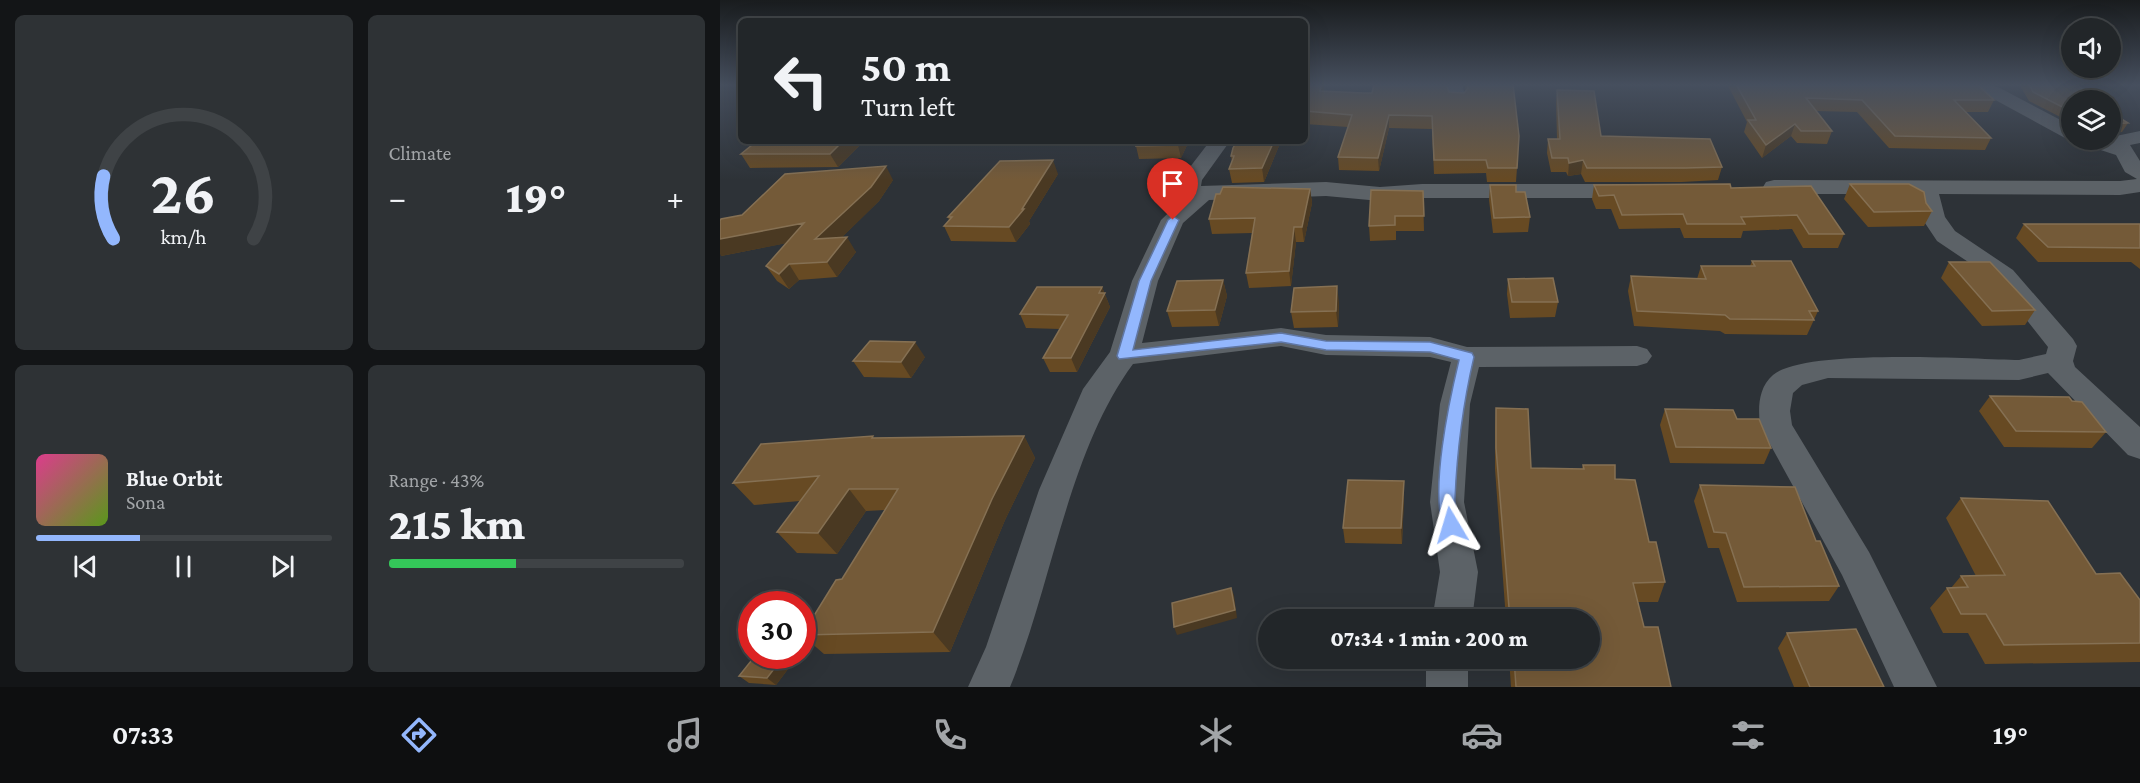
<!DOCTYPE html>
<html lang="en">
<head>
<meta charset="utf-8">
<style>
  body { margin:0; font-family:"Crimson Pro",serif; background:#2e3235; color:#f1f3f6; height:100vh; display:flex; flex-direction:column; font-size:22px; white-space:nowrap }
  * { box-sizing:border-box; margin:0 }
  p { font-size:20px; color:#a2a5a8 }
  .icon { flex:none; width:33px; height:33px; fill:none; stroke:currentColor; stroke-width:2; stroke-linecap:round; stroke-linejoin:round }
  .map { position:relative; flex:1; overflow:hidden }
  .panel { display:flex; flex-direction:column; gap:15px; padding:15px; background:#131517; width:720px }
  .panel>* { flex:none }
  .guide { position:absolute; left:18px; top:18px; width:570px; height:126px; border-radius:9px; box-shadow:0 6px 24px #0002,0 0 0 2px #3f4346; background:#222629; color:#f1f3f6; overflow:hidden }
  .tools { position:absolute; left:1341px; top:18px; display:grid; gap:12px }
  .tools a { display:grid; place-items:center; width:60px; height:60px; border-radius:50%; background:#222629; box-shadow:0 6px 24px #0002,0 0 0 2px #3f4346; font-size:30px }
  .speed { position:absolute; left:18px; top:591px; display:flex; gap:12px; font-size:30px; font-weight:700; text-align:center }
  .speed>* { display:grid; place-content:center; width:78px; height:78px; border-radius:50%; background:#222629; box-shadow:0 6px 24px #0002,0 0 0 2px #3f4346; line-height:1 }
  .speed .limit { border:9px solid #d22; background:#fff; color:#111 }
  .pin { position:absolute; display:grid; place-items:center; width:51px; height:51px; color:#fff; margin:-62px -26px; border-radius:50% 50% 50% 0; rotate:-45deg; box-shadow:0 0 6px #0007 }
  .pin .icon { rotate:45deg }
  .me { position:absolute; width:66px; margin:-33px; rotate:353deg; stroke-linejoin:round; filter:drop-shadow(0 0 4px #0008) }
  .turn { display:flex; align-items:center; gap:21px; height:126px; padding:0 24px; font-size:27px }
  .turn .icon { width:78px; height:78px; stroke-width:2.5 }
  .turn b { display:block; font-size:42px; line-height:51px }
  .big { font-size:45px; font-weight:800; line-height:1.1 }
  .panel .tile { flex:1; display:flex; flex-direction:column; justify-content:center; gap:9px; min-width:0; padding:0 21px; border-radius:9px; background:#2e3235 }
  .panel .dial { align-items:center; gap:0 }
  .dial svg { height:156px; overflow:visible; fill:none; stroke:#3f4346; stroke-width:7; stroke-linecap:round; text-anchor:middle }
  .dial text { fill:#f1f3f6; stroke:none }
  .song { display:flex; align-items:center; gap:18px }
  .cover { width:72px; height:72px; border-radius:9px; background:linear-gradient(135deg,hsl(330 70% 55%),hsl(90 70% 35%)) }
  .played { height:6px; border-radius:3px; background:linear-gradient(90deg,#93b7fd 35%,#3f4346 35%) }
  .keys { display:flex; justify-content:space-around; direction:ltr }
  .heat { display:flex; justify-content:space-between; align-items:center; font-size:33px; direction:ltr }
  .charge { height:9px; border-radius:4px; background:linear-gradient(90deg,#34c759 43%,#3f4346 0) }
  .panel .tiles { flex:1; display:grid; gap:15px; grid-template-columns:repeat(2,1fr) }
  .trip { position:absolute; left:538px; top:609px; width:342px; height:60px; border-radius:30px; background:#222629; box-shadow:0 6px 24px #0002,0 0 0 2px #3f4346; font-weight:800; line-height:60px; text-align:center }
  .tabs { display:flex; height:96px; justify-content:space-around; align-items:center; background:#0e0f10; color:#a2a5a8 }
  .tabs .icon { width:42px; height:42px }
  .tabs .on { color:#93b7fd }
  .tabs b { font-size:27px; color:#f1f3f6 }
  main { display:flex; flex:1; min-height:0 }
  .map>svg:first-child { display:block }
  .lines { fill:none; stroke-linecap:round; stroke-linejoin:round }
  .minor { fill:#5c6267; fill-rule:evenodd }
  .wall { fill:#674a23 }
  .shaded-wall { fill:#4a3922 }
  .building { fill:#745a38; stroke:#857053; stroke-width:1.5 }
  .route { fill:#93b7fd; stroke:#6077a4; stroke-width:1.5 }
</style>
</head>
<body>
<main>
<section class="panel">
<div class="tiles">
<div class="tile dial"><svg viewBox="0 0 100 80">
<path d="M14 69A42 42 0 1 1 86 69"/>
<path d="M14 69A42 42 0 0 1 9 37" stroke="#93b7fd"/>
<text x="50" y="56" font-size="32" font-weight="700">26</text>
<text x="50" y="72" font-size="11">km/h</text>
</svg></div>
<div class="tile"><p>Climate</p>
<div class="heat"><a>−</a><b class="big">19°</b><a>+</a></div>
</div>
<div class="tile">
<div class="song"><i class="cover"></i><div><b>Blue Orbit</b><p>Sona</p></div></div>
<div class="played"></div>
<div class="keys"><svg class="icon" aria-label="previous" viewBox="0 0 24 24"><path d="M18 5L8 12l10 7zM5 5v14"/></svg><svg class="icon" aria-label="pause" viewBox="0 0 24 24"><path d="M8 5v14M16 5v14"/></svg><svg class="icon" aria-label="next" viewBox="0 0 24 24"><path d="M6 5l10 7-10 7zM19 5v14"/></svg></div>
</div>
<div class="tile"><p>Range · 43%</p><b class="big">215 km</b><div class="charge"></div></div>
</div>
</section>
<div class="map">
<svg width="1420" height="687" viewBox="0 0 1420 687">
  <rect width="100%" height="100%" fill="#2d3237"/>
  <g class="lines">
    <!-- minor -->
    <path class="minor" d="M724 84H742L746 99 744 103H730Z
      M1243 84H1268L1280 88 1352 126V140H1354L1345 138 1268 96 1246 88Z
      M1420 131V143L1410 145 1420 161V192L1400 195 1219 194 1225 217 1235 231 1293 270 1353 339 1357 346 1353 361 1355 367 1420 427V459L1408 455 1328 373 1299 380 1108 378 1082 385 1073 393 1070 411 1072 425 1149 552 1217 687H1174L1122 575 1040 426C1038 408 1038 388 1053 375 1084 348 1252 359 1299 360L1326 354 1328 347 1275 280 1217 241 1201 217 1197 194H1054L1046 192 1043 187 1046 182 1054 180 1400 181 1417 179 1405 172 1396 155 1362 144 1359 140H1390L1391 137Z
      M490 141H510L482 180 481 186 606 182 660 187 702 184H911L919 186 922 191 919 196 911 198H702L660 201 606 196 489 200 463 223 438 281 422 343 561 328 606 335 710 337 747 347 917 346 927 349 932 356 927 363 917 366 759 367 750 404 744 502 758 572 752 620H712L720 572 710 502 720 404 731 362 710 357 606 355 561 346 413 364C348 452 332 585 290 687H248L266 647 319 490 363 389 390 352 412 281 441 220 465 197 459 189 460 180Z
      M706 658H748V687H706Z"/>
  </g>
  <!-- wall -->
  <path class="wall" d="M585 84 604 91 644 93H744L746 91 744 84H793L797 168 796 182H767L766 173 714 174 712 129 669 128 659 171 619 170 618 157 628 127 585 124Z
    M1007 84H1257L1274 100 1268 112H1246L1271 138 1265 150 1169 148 1137 112 1096 111 1112 131 1107 144 1077 143 1071 136 1042 158 1024 132 1027 122Z
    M1299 84H1345L1352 100V123L1309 101Z
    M837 90 881 136 1002 167 998 180 962 182H865L861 174 848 176 846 172H831L827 153 828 139H837L836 102Z
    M1390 112 1408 123 1402 132 1390 133Z
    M37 141H271L269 144 142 143 118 167 30 168 21 154Z
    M418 141H469L461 158 419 159 416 146Z
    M517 141H561L544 182 512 183 509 169 512 162 511 156Z
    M338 174 309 221 310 224 296 242 231 241 224 226 229 220 228 217Z
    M173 180 159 201 122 237 136 252 117 277 79 280 69 289 57 281 46 266 66 243 1 256 22 215Z
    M1130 184 1206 203 1212 211 1204 226 1148 227 1124 199Z
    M770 185 796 192 810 217 808 232 773 233 769 200Z
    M874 185 1011 188 1124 234 1118 248H1083L1072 229 1023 231 1021 238H964L960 228 899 229 891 209H876L872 199Z
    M590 189 592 203 584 242H576L571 286 529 288 526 273 532 233 492 234 489 219Z
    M703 191 704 231H676V240L650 241 649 226Z
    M1304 224H1420V269L1411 262H1318L1296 238Z
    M1032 261 1098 311 1087 335 1005 334 1000 331 914 326 908 291 911 276 977 279 981 266H1030Z
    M1229 262 1315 310 1305 325 1262 326 1221 278Z
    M788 279 838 302 835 317 790 318 787 294Z
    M503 280 507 296 499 326 452 327 447 311Z
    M382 287 390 307 357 372H330L323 358 340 329 306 328 300 314Z
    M619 302 618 327 574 328 571 312Z
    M205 357 191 378 144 377 133 361Z
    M1270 396 1352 401 1386 432 1372 448 1284 447 1259 411Z
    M776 408 811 468 862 469 863 465 895 479 929 542 945 582 938 602H918L924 627 951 687H791L789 658H870V620H786L775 469V428Z
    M945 409 1017 419 1051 448 1044 464 950 463 940 425Z
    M304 436 315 458 285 520 230 652 104 654 82 635 122 579 165 510 146 511 117 554 77 553 57 532 80 501 34 505 13 483 154 438Z
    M684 481V497L682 544 625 543 623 528Z
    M980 485 1096 541 1119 586 1109 601 1017 602 999 548H988L974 501Z
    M1241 498 1376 574 1420 600V662L1265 664 1248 633H1223L1210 608 1227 588H1231L1241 576H1256L1226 518Z
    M1067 633 1164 687H1074L1058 648Z
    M74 661 56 685 29 683 19 676Z"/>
  <!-- shaded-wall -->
  <path class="shaded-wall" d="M602 84H605L602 103 600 91Z
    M669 115V128L659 171 658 158Z
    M1075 124 1071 136 1042 158 1046 145Z
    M123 141H141L142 143 118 167 110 154Z
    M460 141H469L461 158 458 145Z
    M554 141H561L544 182 542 168Z
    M333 160 338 174 309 221 310 224 296 242 289 227Z
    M863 160 861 174 848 176 849 163Z
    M166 166 173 180 159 201 105 254 95 239Z
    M590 189 592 203 584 242 582 227Z
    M84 223 93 238 1 256 0 254V239Z
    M574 227 576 242 571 286 569 271Z
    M127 237 136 252 117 277 107 262Z
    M69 264 79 280 69 289 59 274Z
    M503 280 507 296 499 326 495 310Z
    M617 286 619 302 618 327 616 311Z
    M382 287 390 307 357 372 351 358Z
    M195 342 205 357 191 378 181 362Z
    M304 436 315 458 285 520 230 652 213 632 272 499Z
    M684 481V497L682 544 681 528Z
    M129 489 146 511 117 554 98 533Z
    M511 588 514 595 517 618 457 635 454 627Z
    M64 656H68L74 661 56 685 47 678Z"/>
  <!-- building -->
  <path class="building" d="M585 84H602L600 91 644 93H652L654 84H726L729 92 744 93 748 88 747 84H793L799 136 797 168H768L766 160H714L712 116 669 115 658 158 618 157 632 115 585 111Z
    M1016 84H1257L1274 100H1234L1271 138 1175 136 1142 100 1086 98 1112 131H1081L1075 124 1046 145 1028 120H1036Z
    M1309 84H1345L1358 85 1373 100H1352V112L1313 92Z
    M837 90 874 91 881 136 990 139 1002 167 965 168H867L863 160 849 163 848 158H832L828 139H840Z
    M1390 112 1408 123 1390 124Z
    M37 141H123L110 154H21Z
    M418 141H460L458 145 416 146Z
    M517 141H554L542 168 509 169 514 156H511L513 148Z
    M333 160 302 209H304L289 227 224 226 232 217H228L280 161Z
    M166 166 151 187 95 239 127 237 107 262 69 264 59 274 46 266 84 223 0 239V221L1 219 22 215 65 174Z
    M1010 184 1011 188 1091 186 1124 234H1089L1077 215 1021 217 1025 224H967L963 214 902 215 894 195 879 196 874 185Z
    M1130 184H1189L1204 192 1206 203 1212 211 1154 212Z
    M770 185H796V192H805L810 217 774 218Z
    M503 187 590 189 582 227H574L569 271 526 273 535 218 489 219 496 194H500Z
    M651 190 703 191 704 216H675V225L649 226Z
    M1304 224H1420V248L1328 247Z
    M1032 261H1071L1098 311H1089L1094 320 1010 319 1005 315 917 311 911 276 986 279 981 266H1035Z
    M1229 262H1270L1315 310 1272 311Z
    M833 278 838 302H792L788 279Z
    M503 280 495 310 447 311 457 281Z
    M617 286 616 311 571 312 574 288Z
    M317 287H382L379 293H385L351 358H323L348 315 300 314Z
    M150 341 195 342 181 362 133 361Z
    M1270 396 1349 397 1352 401 1362 402 1386 432 1296 431Z
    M776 408 808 409 811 468 864 469 863 465H895V479L915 480 929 542H936L945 582 913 583 924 627H938L951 687H796L794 658H870V620H790L776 448Z
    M945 409 1013 410 1017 419H1039L1051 448 956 447Z
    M153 436 152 438 304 436 272 499 213 632 82 635 116 580 122 579 178 489H129L98 533 57 532 99 476 13 483 41 444Z
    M628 480 684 481 681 528H623Z
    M980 485 1075 487 1096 541H1100L1119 586 1024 587 1006 533 994 532Z
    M1241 498 1328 501 1376 574 1400 573 1420 600V643L1284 645 1266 614H1241L1227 588 1248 587 1241 576 1285 575Z
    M511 588 515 610 454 627 452 603Z
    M1136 629 1164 687H1090L1067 633Z
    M35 656H64L47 678 19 676Z"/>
  <!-- sky -->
  <linearGradient id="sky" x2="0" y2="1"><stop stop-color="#191c1e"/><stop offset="0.47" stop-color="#464f5e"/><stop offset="1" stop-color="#464f5e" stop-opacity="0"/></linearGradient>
  <rect width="1420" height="180" fill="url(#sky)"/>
  <!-- route -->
  <path class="route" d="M453 216 459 220 431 281 413 350 561 333 606 341 710 342 752 353 754 357C743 404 737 451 735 499 735 510 742 521 737 531L731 533 725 531C708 496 730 397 739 360L710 352 606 350 561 342 399 359 397 356 419 281 448 220Z"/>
</svg>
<div class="tools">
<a><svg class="icon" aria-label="sound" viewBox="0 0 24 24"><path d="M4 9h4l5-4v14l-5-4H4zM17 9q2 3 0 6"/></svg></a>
<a><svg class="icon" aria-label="layers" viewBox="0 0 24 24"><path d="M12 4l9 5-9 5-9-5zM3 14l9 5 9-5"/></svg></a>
</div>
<div class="speed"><div class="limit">30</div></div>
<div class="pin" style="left:453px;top:220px;background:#d93025"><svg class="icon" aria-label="arrive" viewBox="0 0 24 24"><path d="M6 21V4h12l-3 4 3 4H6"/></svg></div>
<svg class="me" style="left:731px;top:525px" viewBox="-20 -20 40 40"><path d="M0-17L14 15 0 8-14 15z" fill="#93b7fd" stroke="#fff" stroke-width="4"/></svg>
<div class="trip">07:34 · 1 min · 200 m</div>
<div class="guide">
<div class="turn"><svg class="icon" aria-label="left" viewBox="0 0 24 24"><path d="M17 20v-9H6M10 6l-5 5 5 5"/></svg><div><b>50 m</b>Turn left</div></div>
</div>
</div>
</main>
<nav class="tabs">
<b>07:33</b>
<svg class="icon on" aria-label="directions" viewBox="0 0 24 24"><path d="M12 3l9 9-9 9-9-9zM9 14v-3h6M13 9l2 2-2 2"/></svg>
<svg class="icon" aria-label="music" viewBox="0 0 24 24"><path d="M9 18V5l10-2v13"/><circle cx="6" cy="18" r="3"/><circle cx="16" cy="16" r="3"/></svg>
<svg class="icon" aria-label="phone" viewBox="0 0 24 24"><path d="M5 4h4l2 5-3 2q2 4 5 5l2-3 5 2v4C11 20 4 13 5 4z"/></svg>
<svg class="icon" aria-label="climate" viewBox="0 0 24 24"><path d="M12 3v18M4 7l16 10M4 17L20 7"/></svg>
<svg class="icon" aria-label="car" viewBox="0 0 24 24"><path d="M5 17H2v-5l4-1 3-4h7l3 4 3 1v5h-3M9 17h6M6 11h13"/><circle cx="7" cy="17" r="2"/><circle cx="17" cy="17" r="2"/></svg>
<svg class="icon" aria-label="filters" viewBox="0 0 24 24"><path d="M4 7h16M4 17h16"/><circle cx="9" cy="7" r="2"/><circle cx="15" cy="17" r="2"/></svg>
<b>19°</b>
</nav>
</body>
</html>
